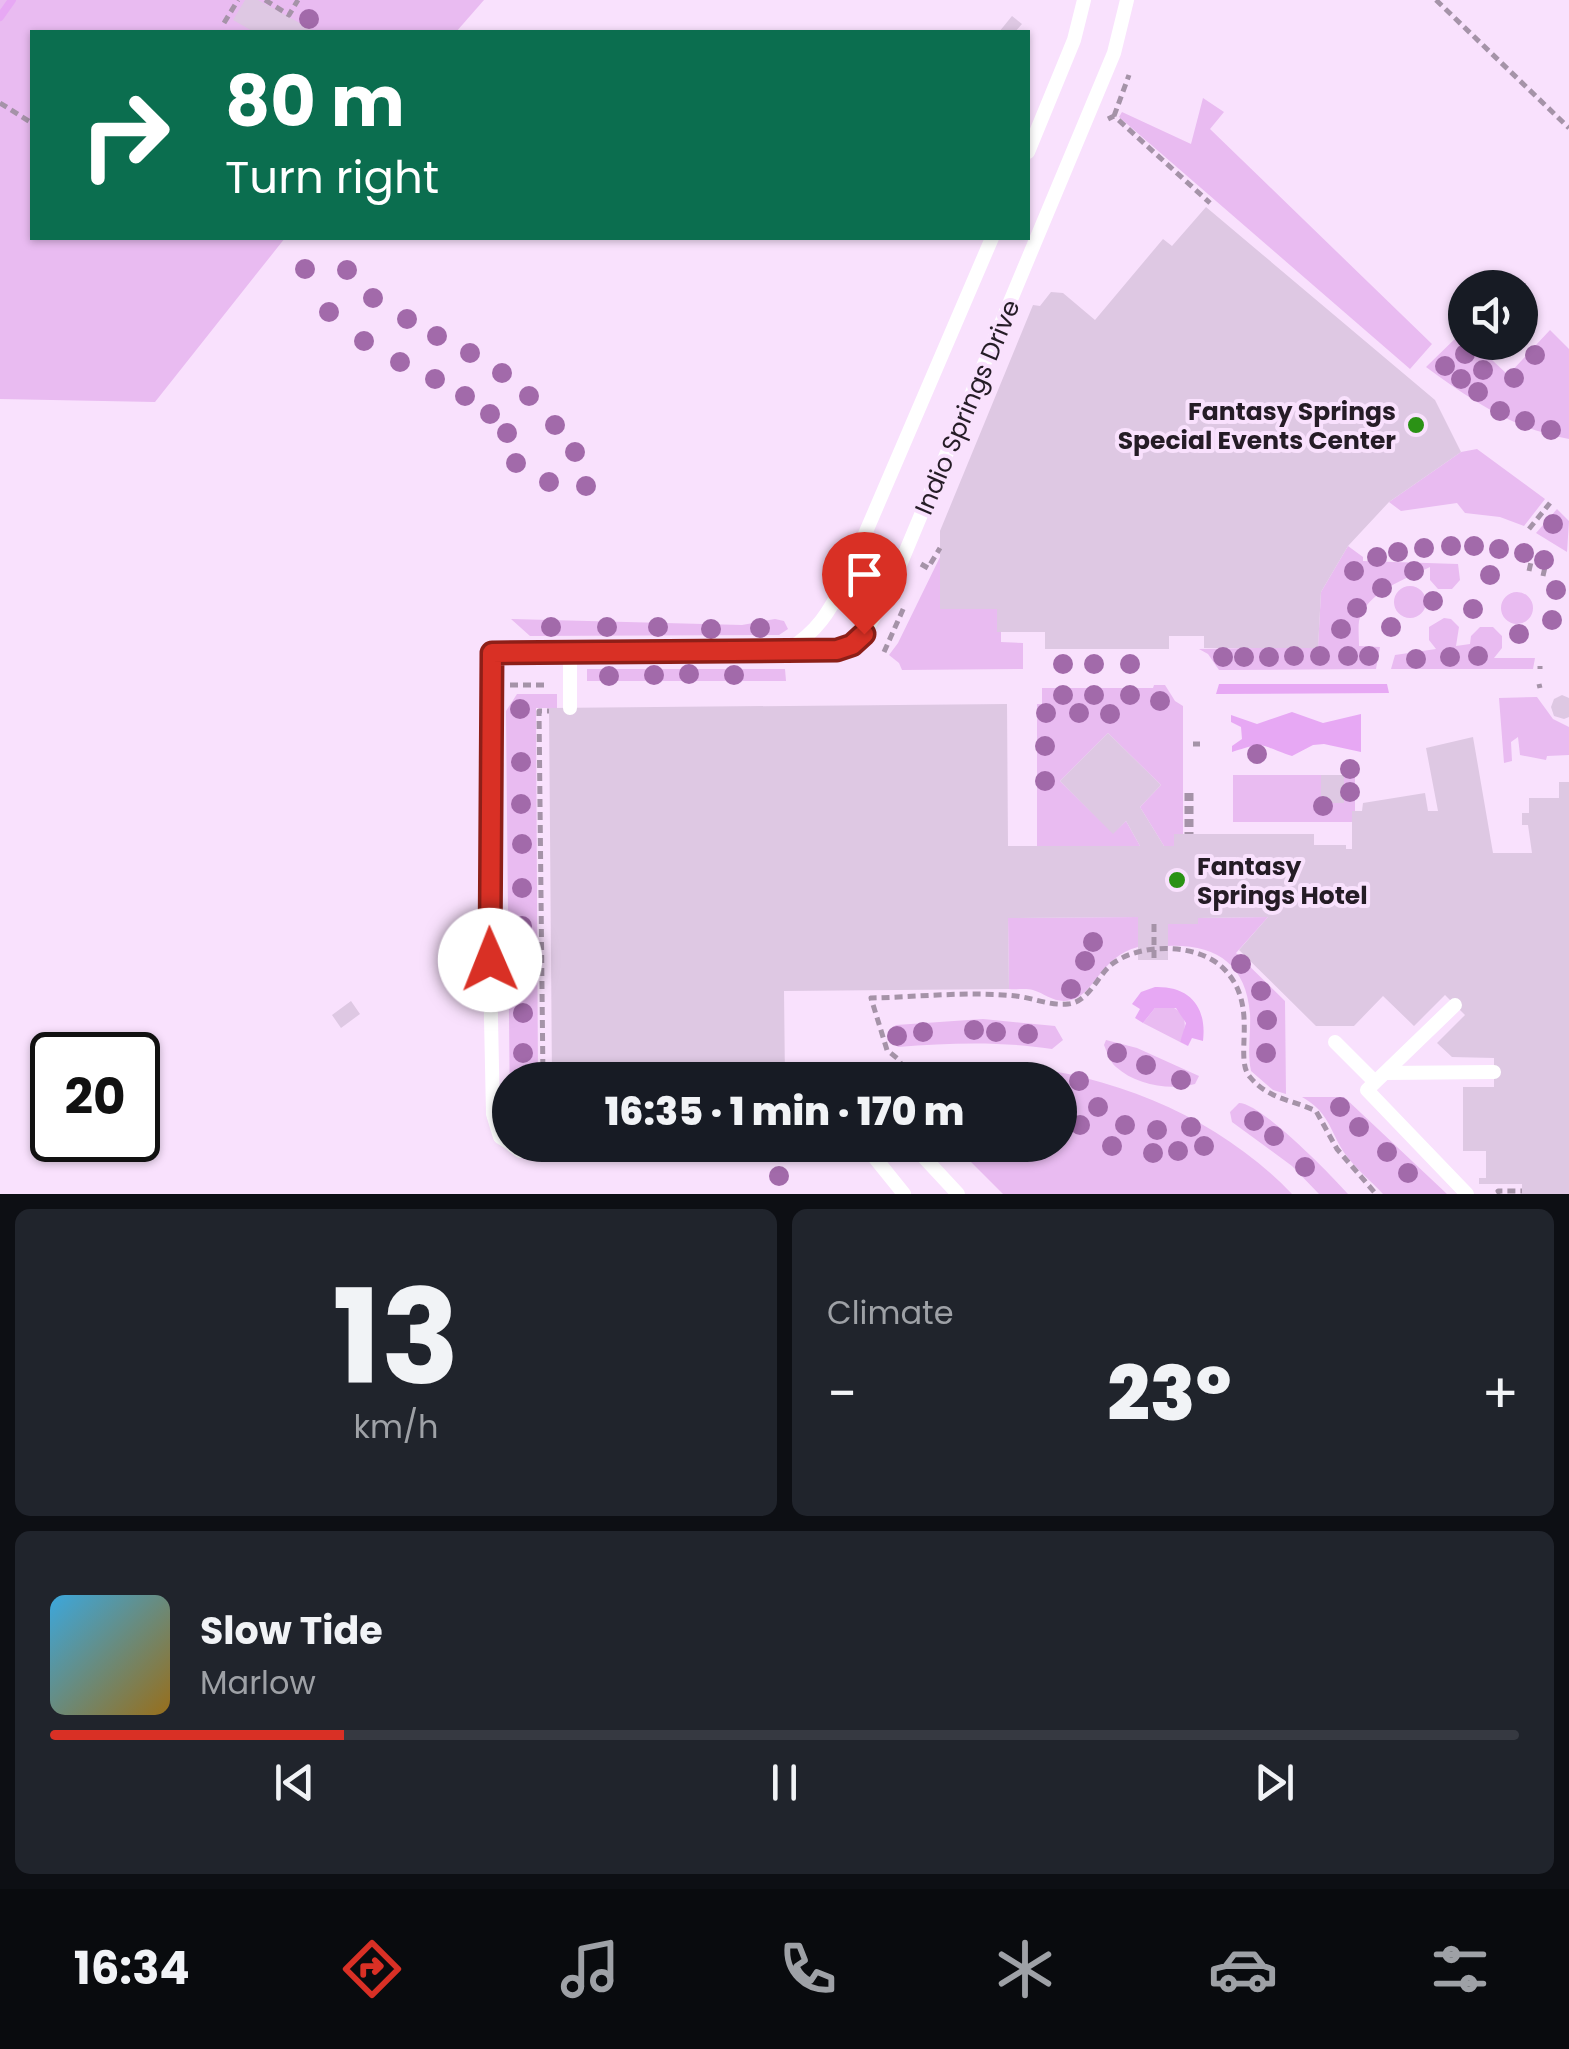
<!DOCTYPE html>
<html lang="en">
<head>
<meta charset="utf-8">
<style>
  body { margin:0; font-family:Poppins,sans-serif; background:#20242c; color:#f1f3f6; height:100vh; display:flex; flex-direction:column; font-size:38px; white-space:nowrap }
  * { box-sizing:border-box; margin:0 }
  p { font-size:32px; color:#9ea1a6 }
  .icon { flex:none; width:55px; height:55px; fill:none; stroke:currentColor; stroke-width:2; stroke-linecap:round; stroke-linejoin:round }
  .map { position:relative; height:1194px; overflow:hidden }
  .details { display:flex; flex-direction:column; gap:15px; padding:15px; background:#0d0f14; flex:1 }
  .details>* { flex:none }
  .top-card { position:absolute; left:30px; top:30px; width:1000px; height:210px; border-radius:0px; box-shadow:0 2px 8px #0004; background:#0b6e4f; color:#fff; overflow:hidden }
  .controls { position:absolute; left:1448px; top:270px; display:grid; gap:20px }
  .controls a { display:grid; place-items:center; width:90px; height:90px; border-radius:50%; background:#171b24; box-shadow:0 2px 8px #0004; font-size:50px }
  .speed { position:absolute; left:30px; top:1032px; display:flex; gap:20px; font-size:50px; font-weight:700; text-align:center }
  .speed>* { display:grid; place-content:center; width:130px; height:130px; border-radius:50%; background:#171b24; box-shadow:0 2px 8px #0004; line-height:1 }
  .speed .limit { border:5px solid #111; border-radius:15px; background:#fff; color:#111 }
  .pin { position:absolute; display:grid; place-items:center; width:85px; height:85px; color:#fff; margin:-102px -42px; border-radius:50% 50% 50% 0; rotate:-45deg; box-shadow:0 0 10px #0007 }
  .pin .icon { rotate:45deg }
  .me { position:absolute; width:110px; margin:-55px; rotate:359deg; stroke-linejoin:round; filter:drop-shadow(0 0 8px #0008) }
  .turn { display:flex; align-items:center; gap:35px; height:210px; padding:0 30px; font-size:45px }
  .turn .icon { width:130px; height:130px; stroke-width:2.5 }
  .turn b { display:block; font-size:70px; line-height:85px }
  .big { font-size:75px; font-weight:800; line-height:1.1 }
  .details .card { flex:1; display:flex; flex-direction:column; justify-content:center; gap:15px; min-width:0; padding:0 35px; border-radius:15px; background:#20242c }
  .details .dial { align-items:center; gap:0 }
  .dial b { font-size:130px; line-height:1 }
  .song { display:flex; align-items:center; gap:30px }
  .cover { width:120px; height:120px; border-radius:15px; background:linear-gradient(135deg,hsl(200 70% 55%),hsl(40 70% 35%)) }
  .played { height:10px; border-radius:5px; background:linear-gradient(90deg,#d93025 20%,#363941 20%) }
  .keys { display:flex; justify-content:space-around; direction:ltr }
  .heat { display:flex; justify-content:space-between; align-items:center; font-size:55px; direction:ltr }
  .details .tiles { flex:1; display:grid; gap:15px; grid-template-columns:1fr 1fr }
  .card:last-child { grid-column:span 2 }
  .trip { position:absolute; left:492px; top:1062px; width:585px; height:100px; border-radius:50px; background:#171b24; box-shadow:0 2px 8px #0004; font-weight:800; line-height:100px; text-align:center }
  .tabs { display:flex; height:160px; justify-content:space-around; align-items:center; background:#090b0e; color:#9ea1a6 }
  .tabs .icon { width:70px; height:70px }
  .tabs .on { color:#d93025 }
  .tabs b { font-size:45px; color:#f1f3f6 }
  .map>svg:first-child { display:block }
  .green { fill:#e9bbf1 }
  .water { fill:#e7a8f4 }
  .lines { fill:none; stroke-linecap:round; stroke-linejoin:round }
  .stream { stroke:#e7a8f4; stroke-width:8 }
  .building { fill:#dec8e3 }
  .path { stroke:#a593a8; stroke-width:5; stroke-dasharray:8 5; stroke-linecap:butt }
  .lane { stroke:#fff; stroke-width:14 }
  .tree { fill:#a26aaa }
  .route-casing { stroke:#8d1f18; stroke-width:25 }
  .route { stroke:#d93025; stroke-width:18 }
  .poi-dot { fill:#2b9215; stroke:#f9e1fd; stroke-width:4 }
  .labels { text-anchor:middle; stroke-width:8; stroke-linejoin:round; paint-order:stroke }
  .street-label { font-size:25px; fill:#251c26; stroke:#f9e1fd }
  .poi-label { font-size:25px; font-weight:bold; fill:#251c26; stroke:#f9e1fd; text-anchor:end }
</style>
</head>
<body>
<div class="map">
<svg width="1569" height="1194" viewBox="0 0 1569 1194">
  <rect width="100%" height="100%" fill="#f9e1fd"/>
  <!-- green -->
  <path class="green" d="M0 0H484L456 32H32V238H285L155 402 0 399Z
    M1203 98 1224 112 1210 129 1432 344 1410 369 1119 117 1122 112 1191 144Z
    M1550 330 1569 349V439C1511 428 1473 401 1426 367L1463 331 1465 342 1474 343 1508 375Z
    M1477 449 1545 499 1524 526 1500 517 1465 513 1457 503 1401 511 1389 502 1461 452Z
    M1557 509 1569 521 1567 552 1536 533Z
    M1348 546 1363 557V561L1458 564 1460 580 1452 589H1438L1430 580V567C1406 579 1366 592 1359 621 1358 628 1359 638 1359 646L1380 647 1376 669 1219 670 1208 654 1199 649 1318 647 1321 592Z
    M940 557V608L997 609V632H1001V642L1023 643V669L902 670 899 663 889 655 898 643Z
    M1394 602a16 16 0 1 1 32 0a16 16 0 1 1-32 0Z
    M1501 608a16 16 0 1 1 32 0a16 16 0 1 1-32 0Z
    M1444 618 1451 619 1459 627 1456 646 1470 644 1471 636 1480 627H1493L1502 636V648L1494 658H1535L1533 669H1391L1395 655 1436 649 1429 640V627Z
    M511 619 742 625 775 619 784 621 788 629 779 635 530 636Z
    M587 669H785L786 681H587Z
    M1154 685H1165L1175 701 1183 706V834H1174V846H1164L1140 807 1161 785 1108 733 1060 781 1113 833 1126 821 1140 846H1037V704H1042V688H1153Z
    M517 694H557V708H536L538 1080H510V1118L506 711Z
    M1537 697 1553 719 1569 727V755L1547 756 1546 760 1520 755 1518 737 1511 742 1512 761 1504 763 1499 698Z
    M1233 775H1355V811H1352V822H1233Z
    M1138 917V947C1101 956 1094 995 1071 1000 1055 1004 1046 994 1033 990 1026 988 1016 990 1009 989L1008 918Z
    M1268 917 1236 953 1285 1001 1286 1094 1273 1090 1251 1071C1247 1052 1251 1033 1250 1014 1246 964 1216 944 1168 946V924H1198V918Z
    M1166 1005C1186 1010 1189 1025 1180 1042L1143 1023 1155 1008Z
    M983 1019 1055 1026 1063 1040 1052 1049C999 1041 950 1043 898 1047L887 1037 889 1030 896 1025Z
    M1106 1040 1137 1048 1199 1076 1195 1084C1170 1091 1136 1085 1116 1067 1110 1062 1107 1052 1104 1045Z
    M967 1062C1086 1065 1208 1106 1292 1194H1003L954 1145H1060V1080H921L927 1074 937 1071V1063Z
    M1302 1097H1344L1447 1194H1383C1369 1179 1349 1163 1340 1146 1328 1123 1325 1110 1302 1097Z
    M1239 1103C1261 1103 1331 1175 1348 1194H1319L1292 1166 1232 1122 1230 1112Z"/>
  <!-- water -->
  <path class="water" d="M1219 684H1387L1389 693 1216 694Z
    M1292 712 1323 723 1361 714V752L1324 744 1313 745 1292 756C1259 746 1269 740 1232 752V746L1242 739 1241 727 1231 722V715L1257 724Z
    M1155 987C1190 986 1207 1007 1203 1041L1192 1038 1188 1046 1180 1042 1186 1023 1176 1008H1155L1143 1023 1135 1018 1140 1009 1132 1004 1141 992Z"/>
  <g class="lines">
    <!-- stream -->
    <path class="stream" d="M0 17 12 0"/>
  </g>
  <!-- building -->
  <path class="building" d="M245 0H258L316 32H254L233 20Z
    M1012 16 1022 24 1015 32H999Z
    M1206 207 1435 400 1461 452 1389 502 1348 546 1321 592 1318 648H1204V636H1169V649H1045V632H997V609H940V531L1033 305 1040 306 1051 292 1063 293 1095 320 1163 239 1172 246Z
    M1562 695 1569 698V717L1564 719 1554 716 1551 707 1554 699Z
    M1007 704 1008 846H1140L1126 821 1113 834 1060 781 1108 733 1161 785 1140 807 1164 846H1174V834H1314V845H1346V849H1352V811H1362L1363 803 1425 793 1428 811H1438L1426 748 1473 737 1493 853H1532L1528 825H1522V813H1529V798H1559V782H1569V1194H1522V1184H1479V1178H1486V1151H1463V1087H1494V1058L1452 1057 1437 1043 1465 1015 1445 995 1414 1026 1383 996 1354 1026H1316L1239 950 1268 917 1198 918V924H1168V960H1138V917L1008 918 1009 989 784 991 785 1080H552L549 708Z
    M1321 775H1344V803H1321Z
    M351 1001 360 1014 341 1028 332 1015Z"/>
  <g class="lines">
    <!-- path -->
    <path class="path" d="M265 0 289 15 298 0
      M1436 0 1569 128
      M224 23 238 0
      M0 103 32 123
      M1114 116 1129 75
      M1108 119 1114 116 1210 203
      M1459 327 1465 321
      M1529 529 1550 503
      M921 564 928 568 940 548
      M1529 571 1531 562
      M1543 576 1545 567
      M884 652 905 605
      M1540 669V666
      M1539 684 1540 688
      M510 685H549
      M1193 744H1200
      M1187 793V834
      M1191 793V834
      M1154 924V959
      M543 1080 539 711H549
      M911 1080 898 1059 887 1050 871 998C918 997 969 991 1016 996 1033 998 1051 1006 1068 1004 1089 1002 1097 976 1112 964 1141 942 1200 943 1225 970 1260 1007 1233 1058 1250 1077 1268 1099 1293 1100 1316 1111L1337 1149 1376 1194
      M1500 1194 1498 1191H1522"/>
    <!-- lane -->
    <path class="lane" d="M1028 152 1074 40 1084 0
      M789 649C817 632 829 612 844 583L992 238
      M570 652V708
      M1455 1005 1367 1090 1467 1194
      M1335 1042 1375 1082
      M1385 1073 1494 1072
      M510 1143 500 1137 493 1114 489 922 492 653 837 650 852 645 864 635 895 577 1114 53 1127 0
      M512 1145 520 1151 907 1147 919 1152 958 1194
      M867 1148 904 1194"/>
  </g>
  <!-- trees -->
  <g class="tree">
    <circle cx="309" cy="19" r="10"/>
    <circle cx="305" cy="269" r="10"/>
    <circle cx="347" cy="270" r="10"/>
    <circle cx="373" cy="298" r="10"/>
    <circle cx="329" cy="312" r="10"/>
    <circle cx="407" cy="319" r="10"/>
    <circle cx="437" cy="336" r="10"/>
    <circle cx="364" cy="341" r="10"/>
    <circle cx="470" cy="353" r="10"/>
    <circle cx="1465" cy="354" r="10"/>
    <circle cx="1535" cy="355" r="10"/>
    <circle cx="400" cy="362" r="10"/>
    <circle cx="1445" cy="366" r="10"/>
    <circle cx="1483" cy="370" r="10"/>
    <circle cx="502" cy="373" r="10"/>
    <circle cx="1514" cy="378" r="10"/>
    <circle cx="435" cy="379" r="10"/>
    <circle cx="1461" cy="379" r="10"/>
    <circle cx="1478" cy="392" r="10"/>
    <circle cx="465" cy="396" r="10"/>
    <circle cx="529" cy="396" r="10"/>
    <circle cx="1500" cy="411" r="10"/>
    <circle cx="490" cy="414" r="10"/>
    <circle cx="1525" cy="421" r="10"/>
    <circle cx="555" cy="425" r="10"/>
    <circle cx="1551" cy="430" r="10"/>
    <circle cx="507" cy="433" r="10"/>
    <circle cx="575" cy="452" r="10"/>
    <circle cx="516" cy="463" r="10"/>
    <circle cx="549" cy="482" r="10"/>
    <circle cx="586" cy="486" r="10"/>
    <circle cx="1553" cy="524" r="10"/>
    <circle cx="1451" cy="546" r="10"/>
    <circle cx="1474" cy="546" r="10"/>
    <circle cx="1424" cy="548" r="10"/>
    <circle cx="1499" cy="549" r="10"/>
    <circle cx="1398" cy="552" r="10"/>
    <circle cx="1524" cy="553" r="10"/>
    <circle cx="1377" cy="557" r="10"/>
    <circle cx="1544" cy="560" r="10"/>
    <circle cx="1354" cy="571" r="10"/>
    <circle cx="1414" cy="571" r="10"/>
    <circle cx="1490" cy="575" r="10"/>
    <circle cx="1382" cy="588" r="10"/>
    <circle cx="1556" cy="590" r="10"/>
    <circle cx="1433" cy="601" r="10"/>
    <circle cx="1357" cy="608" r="10"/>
    <circle cx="1473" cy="609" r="10"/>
    <circle cx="1552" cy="620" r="10"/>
    <circle cx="551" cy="627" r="10"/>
    <circle cx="607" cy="627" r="10"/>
    <circle cx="658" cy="627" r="10"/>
    <circle cx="1391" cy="627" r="10"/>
    <circle cx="760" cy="628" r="10"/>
    <circle cx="711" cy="629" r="10"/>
    <circle cx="1341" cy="629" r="10"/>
    <circle cx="1519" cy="634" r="10"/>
    <circle cx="1294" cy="656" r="10"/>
    <circle cx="1320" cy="656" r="10"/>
    <circle cx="1348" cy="656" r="10"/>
    <circle cx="1369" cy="656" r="10"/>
    <circle cx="1478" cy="656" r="10"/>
    <circle cx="1223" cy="657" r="10"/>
    <circle cx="1244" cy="657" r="10"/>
    <circle cx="1269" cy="657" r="10"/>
    <circle cx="1450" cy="657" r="10"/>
    <circle cx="1416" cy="659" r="10"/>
    <circle cx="1063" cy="664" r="10"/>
    <circle cx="1094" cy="664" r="10"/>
    <circle cx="1130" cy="664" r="10"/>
    <circle cx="689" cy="674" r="10"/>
    <circle cx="654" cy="675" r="10"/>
    <circle cx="734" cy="675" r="10"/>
    <circle cx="609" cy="676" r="10"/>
    <circle cx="1063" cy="695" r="10"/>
    <circle cx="1094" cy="695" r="10"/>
    <circle cx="1130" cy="695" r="10"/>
    <circle cx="1160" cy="701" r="10"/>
    <circle cx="520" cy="709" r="10"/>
    <circle cx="1046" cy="713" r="10"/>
    <circle cx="1079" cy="713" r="10"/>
    <circle cx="1110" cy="714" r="10"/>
    <circle cx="1045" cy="746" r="10"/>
    <circle cx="1257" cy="754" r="10"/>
    <circle cx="521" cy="762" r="10"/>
    <circle cx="1350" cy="769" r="10"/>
    <circle cx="1045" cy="781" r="10"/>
    <circle cx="1350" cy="792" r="10"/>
    <circle cx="521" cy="804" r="10"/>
    <circle cx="1323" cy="806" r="10"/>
    <circle cx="522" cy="844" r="10"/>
    <circle cx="522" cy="888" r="10"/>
    <circle cx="522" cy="926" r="10"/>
    <circle cx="1093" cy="942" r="10"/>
    <circle cx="1085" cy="961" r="10"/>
    <circle cx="1241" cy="964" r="10"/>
    <circle cx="523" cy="969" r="10"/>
    <circle cx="1071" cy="989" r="10"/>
    <circle cx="1261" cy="991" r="10"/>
    <circle cx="523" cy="1013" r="10"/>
    <circle cx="1267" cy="1020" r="10"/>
    <circle cx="974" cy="1030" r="10"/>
    <circle cx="923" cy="1032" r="10"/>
    <circle cx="996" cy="1032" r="10"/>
    <circle cx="1028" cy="1034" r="10"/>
    <circle cx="897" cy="1036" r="10"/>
    <circle cx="523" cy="1053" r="10"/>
    <circle cx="1117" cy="1053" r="10"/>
    <circle cx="1266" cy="1053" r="10"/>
    <circle cx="1146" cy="1065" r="10"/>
    <circle cx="1181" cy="1080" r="10"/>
    <circle cx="1079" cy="1081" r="10"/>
    <circle cx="1098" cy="1107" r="10"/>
    <circle cx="1340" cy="1107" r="10"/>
    <circle cx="1254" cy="1121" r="10"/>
    <circle cx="1080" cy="1125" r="10"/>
    <circle cx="1125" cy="1125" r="10"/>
    <circle cx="1191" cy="1127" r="10"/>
    <circle cx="1359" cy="1127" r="10"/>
    <circle cx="1157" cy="1130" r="10"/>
    <circle cx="1274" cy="1136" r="10"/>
    <circle cx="1112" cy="1146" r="10"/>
    <circle cx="1204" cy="1146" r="10"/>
    <circle cx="1178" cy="1151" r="10"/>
    <circle cx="1387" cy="1152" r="10"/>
    <circle cx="1153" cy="1153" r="10"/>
    <circle cx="1305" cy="1167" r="10"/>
    <circle cx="1408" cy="1173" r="10"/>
    <circle cx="779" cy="1176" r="10"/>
  </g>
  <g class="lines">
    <defs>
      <path id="route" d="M490 960 492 653 837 650 852 645 864 634"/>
    </defs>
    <!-- route casing -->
    <use href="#route" class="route-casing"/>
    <!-- route -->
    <use href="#route" class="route"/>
  </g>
  <!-- markers -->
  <g class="poi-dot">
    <circle cx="1416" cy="425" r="10"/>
    <circle cx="1177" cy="880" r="10"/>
  </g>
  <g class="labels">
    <!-- street labels -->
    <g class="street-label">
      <text transform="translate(967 407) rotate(-67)" y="9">Indio Springs Drive</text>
    </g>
    <!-- poi labels -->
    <g class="poi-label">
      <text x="1396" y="420">Fantasy Springs<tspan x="1396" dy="29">Special Events Center</tspan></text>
      <text x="1197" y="875" text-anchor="start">Fantasy<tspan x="1197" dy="29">Springs Hotel</tspan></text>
    </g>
  </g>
</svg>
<div class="controls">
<a><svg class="icon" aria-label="sound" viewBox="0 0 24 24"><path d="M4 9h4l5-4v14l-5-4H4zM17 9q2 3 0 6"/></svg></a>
</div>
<div class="speed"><div class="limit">20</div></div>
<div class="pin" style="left:864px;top:634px;background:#d93025"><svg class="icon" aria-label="arrive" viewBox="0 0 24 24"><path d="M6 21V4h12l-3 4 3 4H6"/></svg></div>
<svg class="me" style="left:490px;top:960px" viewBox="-20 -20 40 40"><circle r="19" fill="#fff"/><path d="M0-13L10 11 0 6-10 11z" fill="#d93025"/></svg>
<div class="trip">16:35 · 1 min · 170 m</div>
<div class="top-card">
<div class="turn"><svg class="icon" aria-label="right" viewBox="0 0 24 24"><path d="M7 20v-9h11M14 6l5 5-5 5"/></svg><div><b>80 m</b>Turn right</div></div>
</div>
</div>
<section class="details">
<div class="tiles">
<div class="card dial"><b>13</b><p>km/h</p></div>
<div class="card"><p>Climate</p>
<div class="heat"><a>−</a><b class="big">23°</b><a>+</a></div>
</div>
<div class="card">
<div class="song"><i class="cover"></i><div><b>Slow Tide</b><p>Marlow</p></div></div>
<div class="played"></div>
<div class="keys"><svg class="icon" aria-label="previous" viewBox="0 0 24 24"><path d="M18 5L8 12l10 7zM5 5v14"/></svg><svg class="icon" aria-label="pause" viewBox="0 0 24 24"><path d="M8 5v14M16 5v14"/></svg><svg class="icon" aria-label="next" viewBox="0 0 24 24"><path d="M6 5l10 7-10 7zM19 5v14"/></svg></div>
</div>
</div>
</section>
<nav class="tabs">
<b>16:34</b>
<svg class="icon on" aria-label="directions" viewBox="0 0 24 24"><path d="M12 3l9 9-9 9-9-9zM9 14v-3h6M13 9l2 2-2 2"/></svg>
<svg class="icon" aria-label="music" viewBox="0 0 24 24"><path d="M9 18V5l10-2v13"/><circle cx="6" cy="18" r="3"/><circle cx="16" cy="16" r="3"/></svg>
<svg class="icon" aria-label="phone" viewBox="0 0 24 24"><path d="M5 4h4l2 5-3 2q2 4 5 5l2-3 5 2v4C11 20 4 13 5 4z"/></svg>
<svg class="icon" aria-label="climate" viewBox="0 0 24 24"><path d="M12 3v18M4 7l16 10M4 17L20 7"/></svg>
<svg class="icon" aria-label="car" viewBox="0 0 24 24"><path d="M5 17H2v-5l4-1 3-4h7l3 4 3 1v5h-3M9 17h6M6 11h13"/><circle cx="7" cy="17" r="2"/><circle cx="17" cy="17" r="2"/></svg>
<svg class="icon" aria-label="filters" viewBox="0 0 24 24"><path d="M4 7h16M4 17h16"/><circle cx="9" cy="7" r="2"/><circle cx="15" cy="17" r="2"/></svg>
</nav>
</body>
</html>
